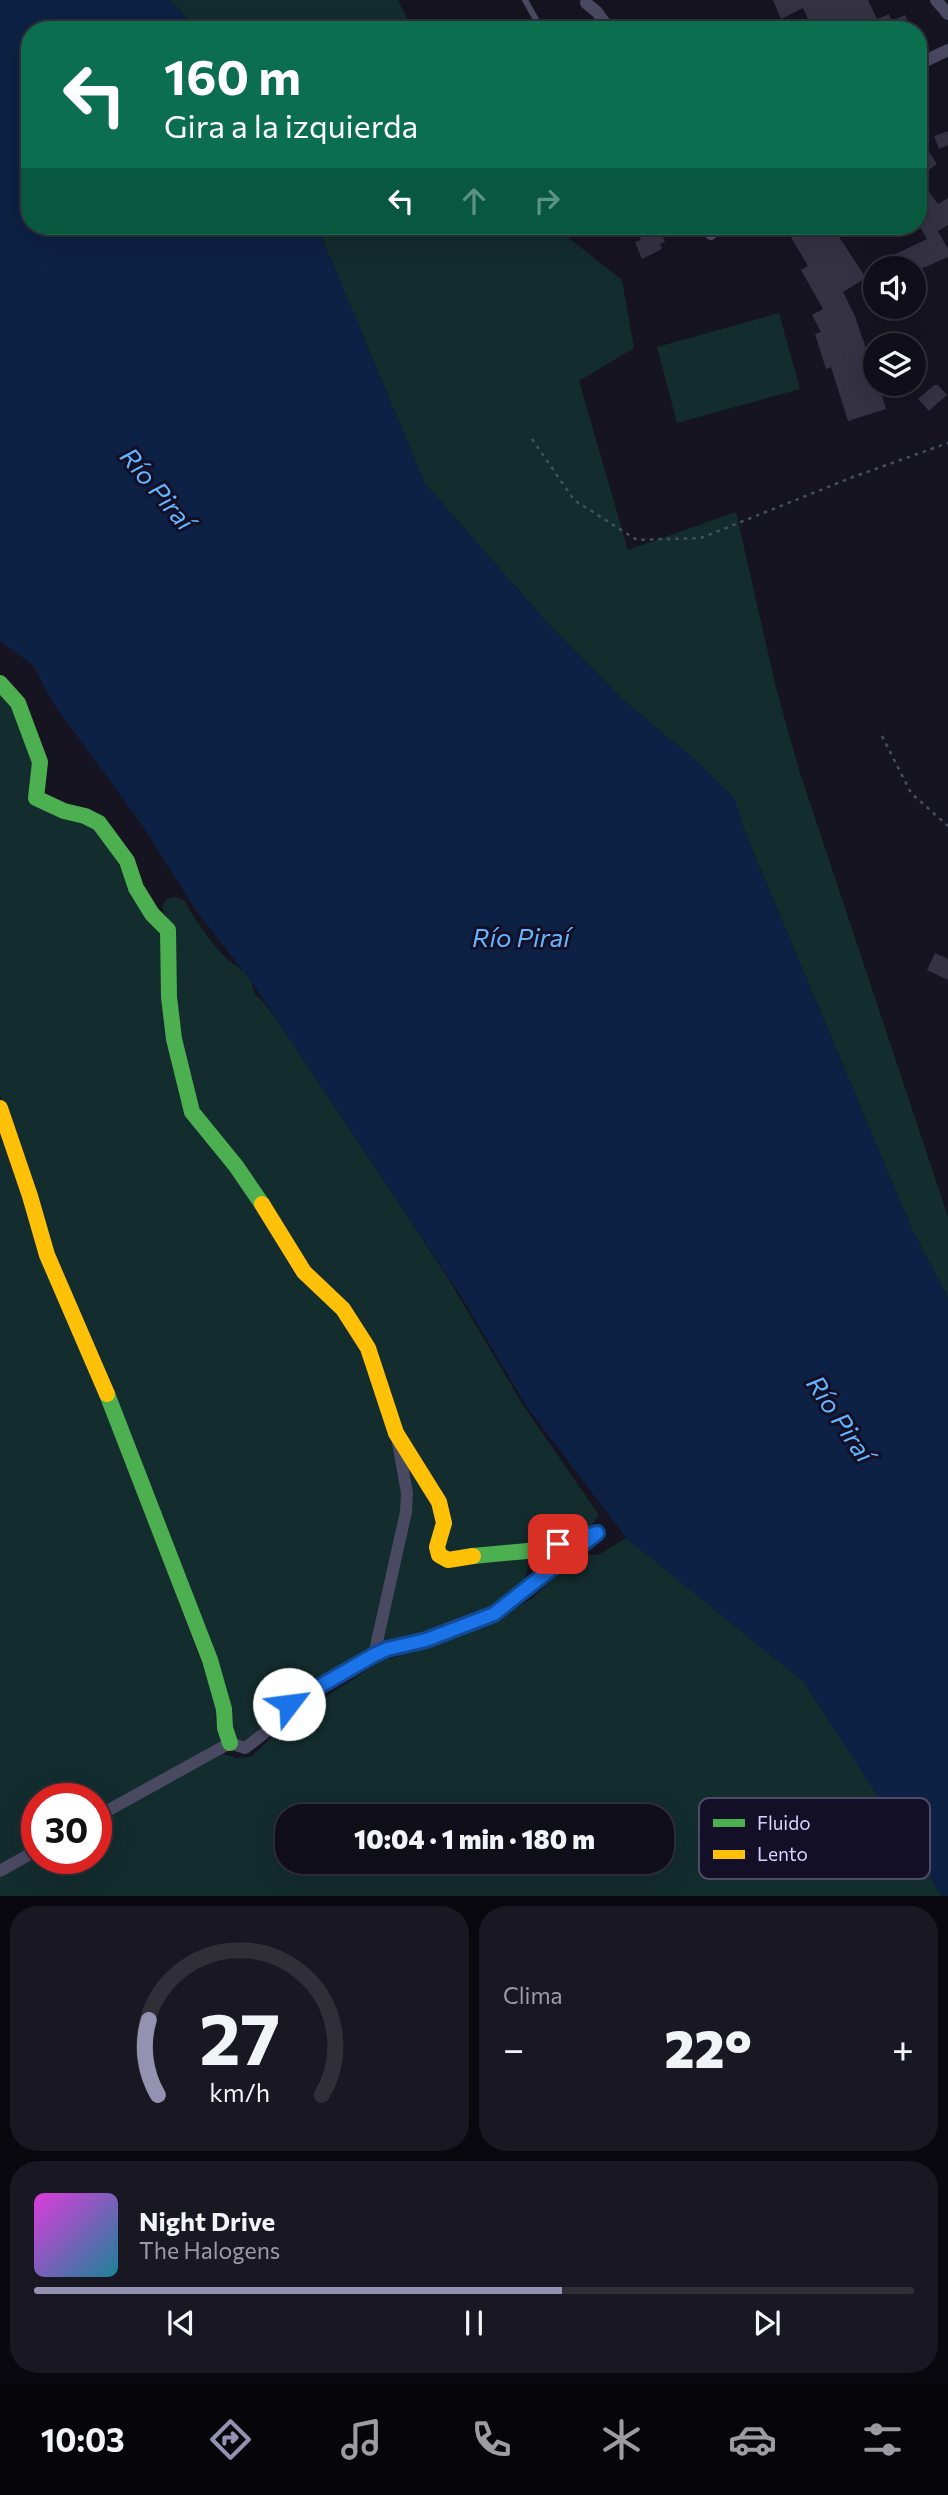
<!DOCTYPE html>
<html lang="es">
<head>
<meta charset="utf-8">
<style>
  body { margin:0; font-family:Commissioner,sans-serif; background:#191822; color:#f1f3f6; height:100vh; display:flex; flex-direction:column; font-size:26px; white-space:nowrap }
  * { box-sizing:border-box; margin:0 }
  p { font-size:23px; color:#9c9ca2 }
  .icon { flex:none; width:38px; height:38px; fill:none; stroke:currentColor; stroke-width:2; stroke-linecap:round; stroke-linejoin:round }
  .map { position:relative; height:1896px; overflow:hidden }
  .details { display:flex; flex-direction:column; gap:10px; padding:10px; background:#09080e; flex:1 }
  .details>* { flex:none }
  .banner { position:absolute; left:21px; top:21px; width:906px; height:214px; border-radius:28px; box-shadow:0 7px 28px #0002,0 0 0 2px #302f38; background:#0b6e4f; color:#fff; overflow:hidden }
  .tools { position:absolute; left:863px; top:256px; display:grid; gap:14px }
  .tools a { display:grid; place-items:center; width:63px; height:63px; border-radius:50%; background:#100f19; box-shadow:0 7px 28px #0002,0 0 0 2px #302f38; font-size:35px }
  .speed { position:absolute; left:21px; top:1783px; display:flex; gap:14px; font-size:35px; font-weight:700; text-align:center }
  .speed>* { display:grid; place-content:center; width:91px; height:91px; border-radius:50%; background:#100f19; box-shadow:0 7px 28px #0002,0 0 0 2px #302f38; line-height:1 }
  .speed .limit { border:10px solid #d22; background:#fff; color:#111 }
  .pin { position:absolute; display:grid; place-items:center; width:60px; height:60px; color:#fff; margin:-30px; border-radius:14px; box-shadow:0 4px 10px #0006 }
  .me { position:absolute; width:77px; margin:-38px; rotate:60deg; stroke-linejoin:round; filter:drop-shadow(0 0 5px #0008) }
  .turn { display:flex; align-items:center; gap:24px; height:147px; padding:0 28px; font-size:32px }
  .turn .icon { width:91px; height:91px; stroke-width:2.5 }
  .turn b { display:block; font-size:49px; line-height:60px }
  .lanes { display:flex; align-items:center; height:66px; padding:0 28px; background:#0003; justify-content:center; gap:35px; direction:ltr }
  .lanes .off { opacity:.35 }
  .big { font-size:52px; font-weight:800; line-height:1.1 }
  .details .tile { flex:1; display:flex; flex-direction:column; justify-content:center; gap:10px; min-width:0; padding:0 24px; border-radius:28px; background:#191822 }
  .details .dial { align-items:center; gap:0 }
  .dial svg { height:182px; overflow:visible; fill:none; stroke:#302f38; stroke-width:7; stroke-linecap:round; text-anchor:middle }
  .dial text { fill:#f1f3f6; stroke:none }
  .song { display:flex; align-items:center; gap:21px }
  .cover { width:84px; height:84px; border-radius:10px; background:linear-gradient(135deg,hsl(300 70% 55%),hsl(190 70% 35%)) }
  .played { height:7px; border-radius:4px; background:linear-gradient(90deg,#9591b1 60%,#302f38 60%) }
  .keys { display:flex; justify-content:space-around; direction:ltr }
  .heat { display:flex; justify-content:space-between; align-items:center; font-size:38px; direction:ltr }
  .details .tiles { flex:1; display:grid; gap:10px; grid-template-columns:1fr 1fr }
  .tile:last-child { grid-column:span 2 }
  .trip { position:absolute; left:275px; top:1804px; width:399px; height:70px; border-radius:28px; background:#100f19; box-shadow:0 7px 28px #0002,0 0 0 2px #302f38; font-weight:800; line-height:70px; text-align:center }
  .dock { display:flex; height:112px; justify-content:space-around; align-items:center; background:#06060a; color:#9c9ca2 }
  .dock .icon { width:49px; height:49px }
  .dock .current { color:#9591b1 }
  .dock b { font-size:32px; color:#f1f3f6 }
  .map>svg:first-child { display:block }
  .green { fill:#132c2d; fill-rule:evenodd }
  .water { fill:#0d2144 }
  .building { fill:#343243 }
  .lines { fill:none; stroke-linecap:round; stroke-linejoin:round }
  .path { stroke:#44505f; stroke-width:2.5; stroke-dasharray:3.5 5; stroke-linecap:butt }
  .lane { stroke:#4a4962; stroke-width:6 }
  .street { stroke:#4a4962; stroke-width:12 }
  .fast { stroke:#4caf50; stroke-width:16 }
  .slow { stroke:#ffc107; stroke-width:16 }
  .route-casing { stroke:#114b97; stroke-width:18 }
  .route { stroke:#1a73e8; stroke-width:12 }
  .labels { text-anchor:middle; stroke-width:6; stroke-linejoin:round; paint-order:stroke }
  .water-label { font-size:26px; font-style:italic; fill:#62b6ff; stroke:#130f26 }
  .key { fill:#130f26; stroke:#4e4a67; stroke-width:2 }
  .key-label { font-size:19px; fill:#d9d4ff }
</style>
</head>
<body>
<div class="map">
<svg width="948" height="1897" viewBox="0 0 948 1897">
  <rect width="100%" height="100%" fill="#161421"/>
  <!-- green -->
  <path class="green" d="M170 0H398L412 30H197Z
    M317 226H554L622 280 634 348 579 381 628 550 736 512 776 688 800 773 948 1217V1298L911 1227 747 837 734 798 696 761 622 699 551 627 425 484Z
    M779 313 800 389 677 423 657 347Z
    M0 689 15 705 36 762 30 796 94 827 162 930 182 1092 359 1338 392 1429 404 1495 374 1648C341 1668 305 1686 275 1710 262 1719 259 1735 246 1742L237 1739 50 1251 23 1161 0 1095Z
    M175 897 185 901C191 915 216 949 227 959 235 966 245 969 251 981 253 985 253 991 256 996L262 1000 290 1038 448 1278 523 1405 599 1515 584 1535 443 1556 445 1524 391 1403 324 1285 196 1111 179 1036 169 925 162 906 167 899Z
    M0 1124 218 1707 215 1719 223 1740 96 1813V1799H37V1847L0 1868Z
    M400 1448 438 1504 434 1550 527 1557C530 1569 525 1580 519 1590L467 1623 381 1646 408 1519Z
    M626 1538 804 1681 942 1896 0 1897V1878L37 1856V1858H96V1823L223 1754 236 1758 251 1757 292 1718 380 1662 473 1631 510 1612 531 1599 580 1554 598 1555ZM287 1816H662V1862H287Z"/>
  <!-- water -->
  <path class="water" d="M0 0H170L197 30H30V226H317L425 484 551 627 622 699 696 761 734 798 747 838 911 1227 948 1298V1896H942L804 1682 626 1538 527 1407 461 1296 251 981 195 909 142 825 53 703 33 665 0 641Z"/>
  <!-- building -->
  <path class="building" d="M773 0H868L877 19 889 14 892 21 905 15 912 30H813L803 8 781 19Z
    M948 131V145L939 149 934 136Z
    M927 149 937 164 919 177V155Z
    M919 178 938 204 948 198V225L938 231 948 249V257L914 272V268H894L889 257 927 239 919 225Z
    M634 226H680L662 235 665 242 660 244 662 249 642 259 635 242 641 240Z
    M802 226H832L866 278 843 292 855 316 875 376V383H878L886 409 848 421 831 367 826 369 815 334 821 332 812 315 823 309 801 270 808 266 789 234Z
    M934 385H938L947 395 929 411 918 399Z
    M935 953 948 959V980L927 970Z"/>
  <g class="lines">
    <!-- path -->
    <path class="path" d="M532 439 574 500 637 540 701 538 853 477 948 443
      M882 736 911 793 948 826"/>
    <!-- lane -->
    <path class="lane" d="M525 0 542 30"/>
    <!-- street -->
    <path class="street" d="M936 0 948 14
      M586 3 597 12 610 30
      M919 64 948 50
      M710 226 711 234
      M877 226 879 229
      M374 1655 406 1512 407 1493 397 1437
      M96 1817 230 1743 245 1748 267 1731 289 1704 374 1655 387 1649 426 1640 494 1613 591 1538
      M0 1871 37 1850"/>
    <!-- fast -->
    <path class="fast" d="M0 683 18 703 40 762 36 798 64 811 85 816 99 823 127 861 136 888 152 914 168 930 169 997 174 1039 192 1112 236 1166 262 1204
      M107 1394 210 1660 224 1709 225 1728 230 1743
      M473 1556 538 1550 597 1533"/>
    <!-- slow -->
    <path class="slow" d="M0 1108 30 1196 47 1255 107 1394
      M262 1204 304 1272 343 1309 368 1348 396 1433 439 1502 444 1523 437 1547 439 1555 448 1560 473 1556"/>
  </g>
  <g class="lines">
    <defs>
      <path id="route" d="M289 1704 374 1655 387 1649 426 1640 494 1614 597 1533 558 1544"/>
    </defs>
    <!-- route casing -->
    <use href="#route" class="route-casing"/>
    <!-- route -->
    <use href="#route" class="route"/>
  </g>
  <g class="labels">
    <!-- water labels -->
    <g class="water-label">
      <text transform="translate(157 489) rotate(50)" y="9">Río Piraí</text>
      <text x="521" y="947">Río Piraí</text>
      <text transform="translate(840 1419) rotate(56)" y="9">Río Piraí</text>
    </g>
  </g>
  <!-- legend -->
  <rect x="699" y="1798" width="231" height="81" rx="10" class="key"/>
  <rect x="713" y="1819" width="32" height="8" fill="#4caf50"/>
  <rect x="713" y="1850" width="32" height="9" fill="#ffc107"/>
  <g class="key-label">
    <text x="757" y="1830">Fluido</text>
    <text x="757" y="1861">Lento</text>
  </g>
</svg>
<div class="tools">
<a><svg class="icon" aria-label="sound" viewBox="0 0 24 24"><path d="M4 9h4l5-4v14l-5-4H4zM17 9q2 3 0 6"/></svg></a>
<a><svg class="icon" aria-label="layers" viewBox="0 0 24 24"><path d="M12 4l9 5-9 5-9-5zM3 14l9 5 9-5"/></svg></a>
</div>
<div class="speed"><div class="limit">30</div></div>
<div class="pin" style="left:558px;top:1544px;background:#d93025"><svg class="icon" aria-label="arrive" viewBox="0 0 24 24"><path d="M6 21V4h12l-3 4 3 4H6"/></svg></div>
<svg class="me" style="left:289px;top:1704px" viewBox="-20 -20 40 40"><circle r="19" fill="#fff"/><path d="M0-13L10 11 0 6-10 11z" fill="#1a73e8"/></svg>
<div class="trip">10:04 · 1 min · 180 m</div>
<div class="banner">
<div class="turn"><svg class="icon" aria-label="left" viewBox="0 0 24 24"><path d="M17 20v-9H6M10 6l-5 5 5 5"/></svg><div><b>160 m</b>Gira a la izquierda</div></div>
<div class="lanes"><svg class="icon" aria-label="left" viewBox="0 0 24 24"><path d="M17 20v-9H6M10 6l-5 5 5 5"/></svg><svg class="icon off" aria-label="ahead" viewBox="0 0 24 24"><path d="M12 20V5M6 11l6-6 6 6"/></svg><svg class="icon off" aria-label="right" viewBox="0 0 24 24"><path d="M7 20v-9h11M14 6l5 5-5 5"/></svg></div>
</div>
</div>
<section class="details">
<div class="tiles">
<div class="tile dial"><svg viewBox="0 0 100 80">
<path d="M14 69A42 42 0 1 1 86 69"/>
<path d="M14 69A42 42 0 0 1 10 36" stroke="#9591b1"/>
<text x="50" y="56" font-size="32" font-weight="700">27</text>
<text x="50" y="72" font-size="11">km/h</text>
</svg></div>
<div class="tile"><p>Clima</p>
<div class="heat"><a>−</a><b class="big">22°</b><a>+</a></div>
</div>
<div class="tile">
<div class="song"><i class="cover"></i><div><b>Night Drive</b><p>The Halogens</p></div></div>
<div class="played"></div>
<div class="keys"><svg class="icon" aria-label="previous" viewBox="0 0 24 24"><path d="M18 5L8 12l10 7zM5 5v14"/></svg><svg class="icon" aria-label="pause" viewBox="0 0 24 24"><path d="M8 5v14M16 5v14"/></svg><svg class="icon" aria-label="next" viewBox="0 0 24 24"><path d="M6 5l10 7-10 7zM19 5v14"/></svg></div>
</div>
</div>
</section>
<nav class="dock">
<b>10:03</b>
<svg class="icon current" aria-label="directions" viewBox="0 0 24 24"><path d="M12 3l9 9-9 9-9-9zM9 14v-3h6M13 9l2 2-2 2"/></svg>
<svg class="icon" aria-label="music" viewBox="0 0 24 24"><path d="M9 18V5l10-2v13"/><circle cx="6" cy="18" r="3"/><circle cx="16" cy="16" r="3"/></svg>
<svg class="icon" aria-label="phone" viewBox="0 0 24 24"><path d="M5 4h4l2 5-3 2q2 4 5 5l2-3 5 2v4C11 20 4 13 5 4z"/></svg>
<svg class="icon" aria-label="climate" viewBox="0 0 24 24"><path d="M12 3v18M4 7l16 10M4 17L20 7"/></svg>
<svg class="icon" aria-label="car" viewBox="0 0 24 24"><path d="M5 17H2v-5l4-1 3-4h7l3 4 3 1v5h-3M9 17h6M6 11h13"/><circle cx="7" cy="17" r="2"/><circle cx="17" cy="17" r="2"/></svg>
<svg class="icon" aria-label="filters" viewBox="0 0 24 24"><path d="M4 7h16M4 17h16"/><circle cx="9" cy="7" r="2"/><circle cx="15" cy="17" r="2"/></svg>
</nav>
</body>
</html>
